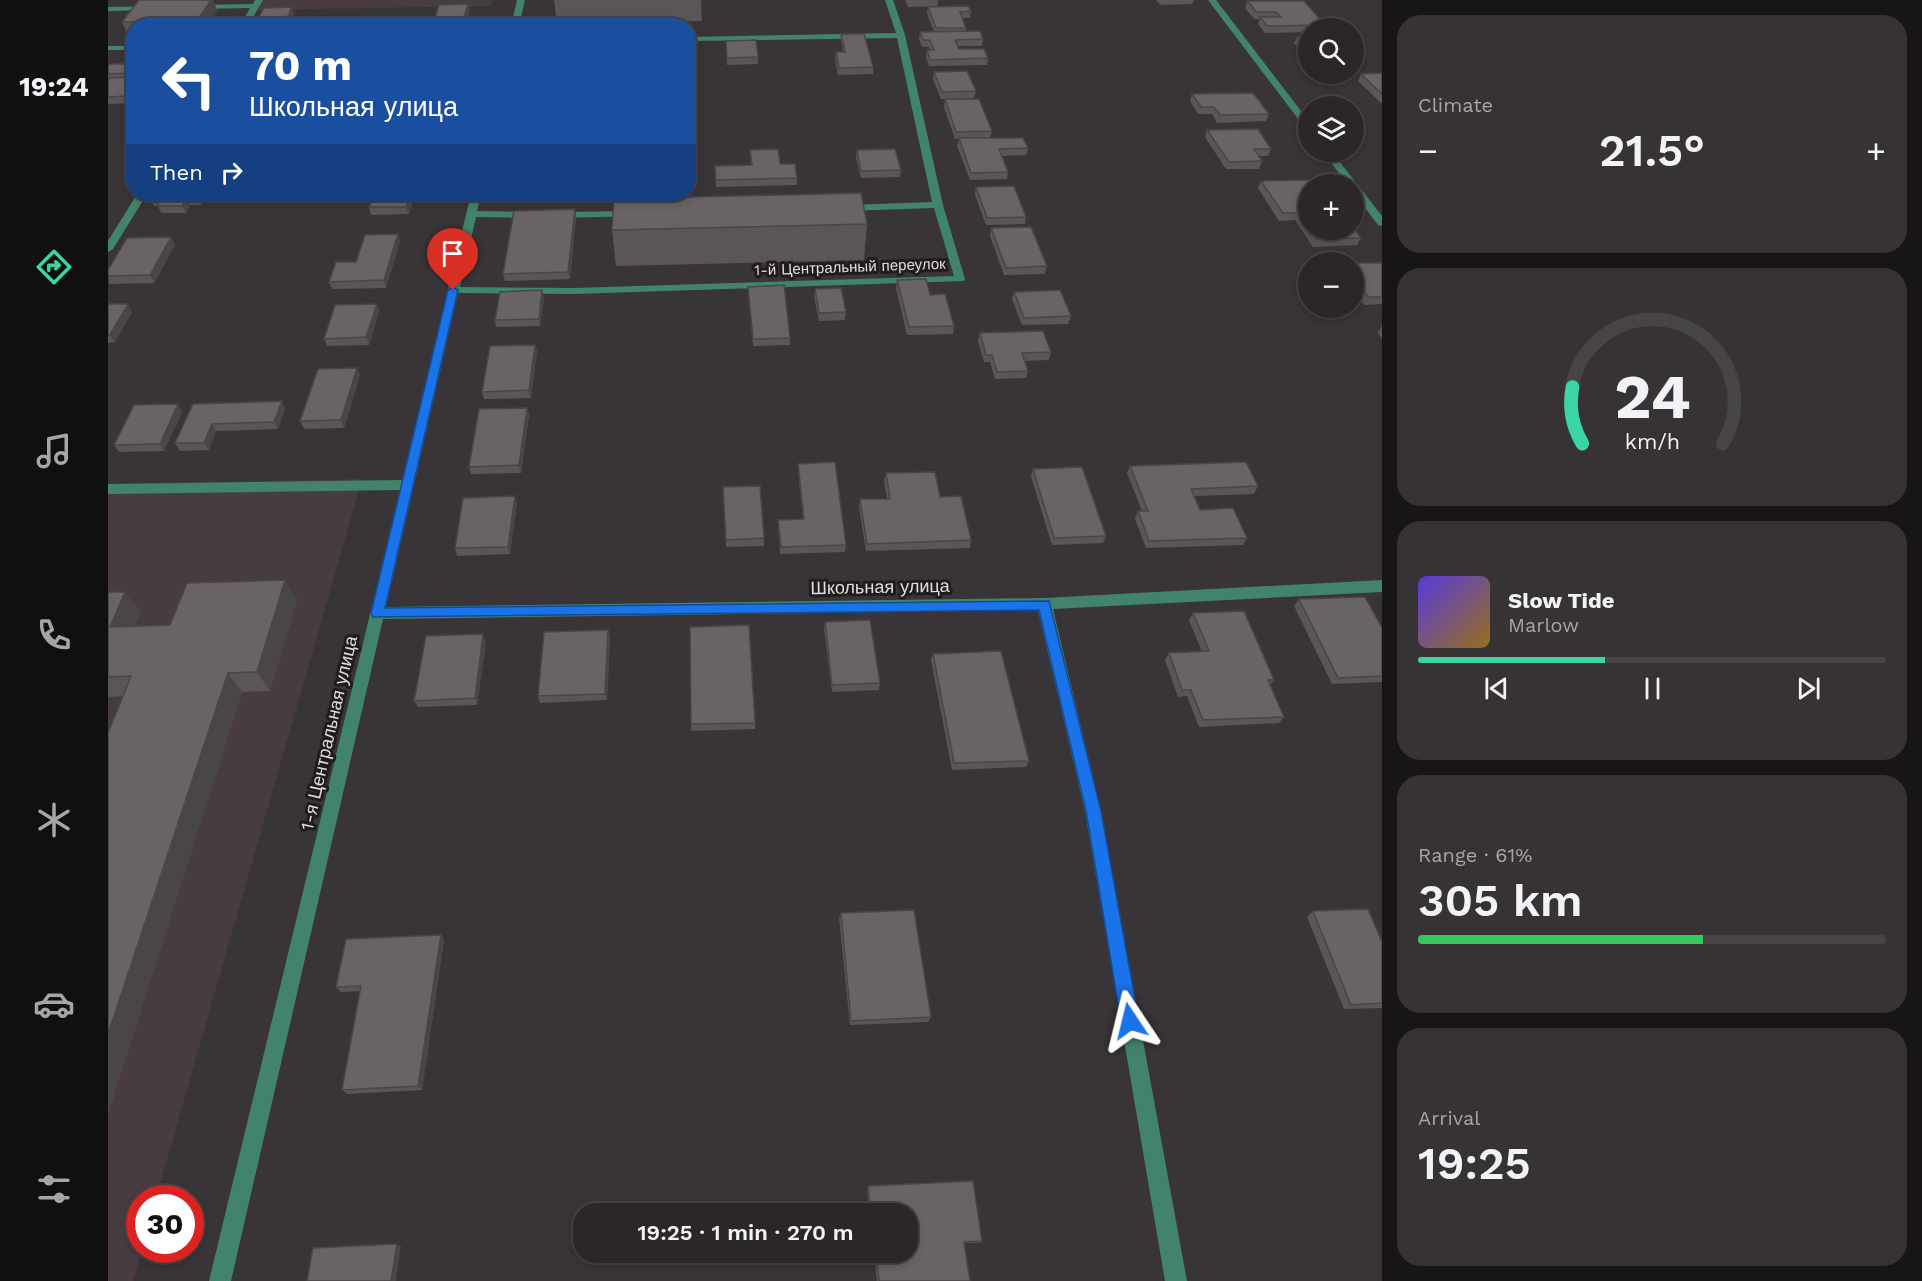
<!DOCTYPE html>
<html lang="en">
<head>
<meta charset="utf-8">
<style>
  body { margin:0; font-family:"Work Sans",sans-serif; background:#373335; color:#f1f3f6; height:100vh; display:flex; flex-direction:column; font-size:22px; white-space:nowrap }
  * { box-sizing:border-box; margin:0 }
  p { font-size:20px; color:#a6a5a8 }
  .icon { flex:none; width:33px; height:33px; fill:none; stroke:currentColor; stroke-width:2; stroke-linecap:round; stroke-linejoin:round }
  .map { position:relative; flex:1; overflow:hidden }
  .panel { display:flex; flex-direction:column; gap:15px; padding:15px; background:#181517; width:540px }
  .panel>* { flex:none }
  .banner { position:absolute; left:18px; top:18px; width:570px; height:183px; border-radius:24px; box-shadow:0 3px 9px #0003,0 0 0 2px #474446; background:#1a4fa0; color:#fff; overflow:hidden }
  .buttons { position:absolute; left:1190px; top:18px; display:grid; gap:12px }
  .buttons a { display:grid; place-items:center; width:66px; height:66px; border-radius:50%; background:#2b2729; box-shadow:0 3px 9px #0003,0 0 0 2px #474446; font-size:30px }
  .speed { position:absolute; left:18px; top:1185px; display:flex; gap:12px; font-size:30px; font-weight:700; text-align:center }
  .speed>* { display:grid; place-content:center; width:78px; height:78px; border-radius:50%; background:#2b2729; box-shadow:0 3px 9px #0003,0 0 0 2px #474446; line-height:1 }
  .speed .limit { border:9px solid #d22; background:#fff; color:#111 }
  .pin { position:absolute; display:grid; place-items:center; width:51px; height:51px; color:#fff; margin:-62px -26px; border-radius:50% 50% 50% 0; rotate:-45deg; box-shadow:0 0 6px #0007 }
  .pin .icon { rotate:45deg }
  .me { position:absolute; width:66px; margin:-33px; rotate:350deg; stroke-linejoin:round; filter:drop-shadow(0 0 4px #0008) }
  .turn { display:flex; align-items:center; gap:21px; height:126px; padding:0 24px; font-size:27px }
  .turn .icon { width:78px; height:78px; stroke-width:2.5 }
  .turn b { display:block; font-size:42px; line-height:51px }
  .then { display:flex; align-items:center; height:57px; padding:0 24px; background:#0003; gap:12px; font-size:22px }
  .big { font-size:45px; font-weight:600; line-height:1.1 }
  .panel .tile { flex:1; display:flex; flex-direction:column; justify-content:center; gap:9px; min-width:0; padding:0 21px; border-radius:24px; background:#373335 }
  .panel .dial { align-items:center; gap:0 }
  .dial svg { height:156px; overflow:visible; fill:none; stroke:#474446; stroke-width:7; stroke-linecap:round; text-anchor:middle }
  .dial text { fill:#f1f3f6; stroke:none }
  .song { display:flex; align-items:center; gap:18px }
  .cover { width:72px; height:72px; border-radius:9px; background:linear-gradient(135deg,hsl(250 70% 55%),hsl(40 70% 35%)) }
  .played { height:6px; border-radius:3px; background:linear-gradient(90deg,#3bd4a4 40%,#474446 40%) }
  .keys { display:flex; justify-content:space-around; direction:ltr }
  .heat { display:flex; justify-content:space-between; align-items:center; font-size:33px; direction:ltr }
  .charge { height:9px; border-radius:4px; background:linear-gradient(90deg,#34c759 61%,#474446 0) }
  .trip { position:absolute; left:465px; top:1203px; width:345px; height:60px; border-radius:24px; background:#2b2729; box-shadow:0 3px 9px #0003,0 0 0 2px #474446; font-weight:600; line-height:60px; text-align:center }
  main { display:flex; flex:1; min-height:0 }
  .dock { display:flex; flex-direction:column; width:108px; justify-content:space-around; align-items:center; background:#111010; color:#a6a5a8 }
  .dock .icon { width:42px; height:42px }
  .dock .current { color:#3bd4a4 }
  .dock b { font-size:27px; color:#f1f3f6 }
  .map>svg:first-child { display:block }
  .built { fill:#473c41 }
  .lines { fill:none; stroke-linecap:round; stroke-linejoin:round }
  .minor { fill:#41846b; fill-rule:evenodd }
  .wall { fill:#5a5558 }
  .shaded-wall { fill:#4a4547 }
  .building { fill:#696366; stroke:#4a4547; stroke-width:1.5 }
  .route { fill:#1a73e8; stroke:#114b97; stroke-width:1.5 }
  .labels { text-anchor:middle; stroke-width:6; stroke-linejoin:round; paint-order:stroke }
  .far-street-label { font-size:15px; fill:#e0dcde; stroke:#1f1c1e }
  .street-label { font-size:18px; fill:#e0dcde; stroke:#1f1c1e }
</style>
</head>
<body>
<main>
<nav class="dock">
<b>19:24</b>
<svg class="icon current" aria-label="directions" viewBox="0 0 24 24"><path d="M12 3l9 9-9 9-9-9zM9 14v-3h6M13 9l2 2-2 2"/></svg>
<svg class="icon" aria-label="music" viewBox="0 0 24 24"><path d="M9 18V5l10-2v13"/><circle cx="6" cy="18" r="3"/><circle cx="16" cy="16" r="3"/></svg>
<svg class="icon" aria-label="phone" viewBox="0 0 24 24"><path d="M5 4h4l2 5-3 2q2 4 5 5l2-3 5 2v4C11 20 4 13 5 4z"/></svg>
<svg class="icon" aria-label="climate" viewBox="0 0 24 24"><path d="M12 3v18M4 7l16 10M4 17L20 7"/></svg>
<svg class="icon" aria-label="car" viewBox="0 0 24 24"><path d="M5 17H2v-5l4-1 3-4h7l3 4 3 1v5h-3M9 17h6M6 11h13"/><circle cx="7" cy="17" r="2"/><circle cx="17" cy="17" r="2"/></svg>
<svg class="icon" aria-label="filters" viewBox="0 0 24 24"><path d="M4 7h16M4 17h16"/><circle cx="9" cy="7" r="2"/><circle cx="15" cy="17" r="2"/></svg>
</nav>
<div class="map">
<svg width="1274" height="1281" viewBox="0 0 1274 1281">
  <rect width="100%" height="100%" fill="#393437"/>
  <!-- built -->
  <path class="built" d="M149 0H384L383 6 143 10Z
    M254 479 48 1198H32V1250H34L25 1281H0V484Z"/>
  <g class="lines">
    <!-- minor -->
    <path class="minor" d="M147 0H155L140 26H132L142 8 87 9 83 7 87 5 145 4Z
      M409 0H417L411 26H403Z
      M777 0H785L797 35 835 205 857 279 856 281 466 294 350 293 278 607 936 598 1274 580V592L945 609 993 811 1079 1281H1057L977 811 930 610 275 619 123 1281H101L292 490 0 494V484L294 480 363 194H373L369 211 426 212 431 215 426 218 368 217 352 287 466 288 846 276 826 208 738 211 733 208 738 205 824 202 789 38 580 41V37L788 33Z
      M1100 0H1108L1200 120V129L1197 128Z
      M48 6 49 8 45 10 0 11V7Z
      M0 46H26V50H0Z
      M1215 152H1224L1274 216V226L1270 225 1245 192V184H1239Z
      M29 194H39L5 249 0 252V241Z
      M525 211 530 214 529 216 450 218 445 215 450 212Z"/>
  </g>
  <!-- wall -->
  <path class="wall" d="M31 0H105L109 11 100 26H26V36H20L14 22Z
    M446 0H593L594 21 449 24Z
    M797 0H830L829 6 800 7Z
    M1048 0H1086L1084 4 1052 5Z
    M1140 1 1217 25 1216 28H1200V32L1157 33 1150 24 1152 19H1146L1137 8Z
    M360 4 361 11 357 26H325Z
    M820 7 863 11 862 18H854L858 28V31L875 39 874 46H849L851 49 880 58 879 65 821 66 818 57 819 50H822L821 47H814L811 39 812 32H826L819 13Z
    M733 34 765 67V74L730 75 727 59 728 52H735L733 41Z
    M1200 36V58H1198L1186 43 1189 37Z
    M618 41 650 57V64L619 65Z
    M26 50V99L23 103 0 104V66L16 64Z
    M826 72 868 91 866 98 833 99 825 79Z
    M1274 73V104L1250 81 1253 74Z
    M1084 94 1161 114 1158 121 1109 123 1104 114H1090L1082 101Z
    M837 99 884 131 882 138 920 148 918 155 894 156 900 172 899 179 862 180 849 146 851 139H847L836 107Z
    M1099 130 1163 149 1160 156H1151L1154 161 1151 169H1118L1097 137Z
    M642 150 672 164 689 178V185L608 187 607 166 643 165Z
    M749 150 793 170 792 177 753 178 748 157Z
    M1153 181 1200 184V230H1245L1253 238 1249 245 1205 247 1187 220 1171 221 1150 188Z
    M868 187 918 217 917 224 878 225 867 195Z
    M46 194H99L93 205H82L78 213H53L50 206H46L42 199Z
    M266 194H307L301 214 263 215 261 207Z
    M468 217 462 279 397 281 395 274Z
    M759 224 756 260 508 266 504 230Z
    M883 228 939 266 937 274 896 275 882 236Z
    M292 241 278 288 224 289 221 282 248 262Z
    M67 245 46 283 1 284 0 270Z
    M1245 263H1274V304L1256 305 1245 289Z
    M789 280 822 295 846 326 845 334 799 335 788 288Z
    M640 287 682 338V345L645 346Z
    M707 289 738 312 737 320 711 321 706 297Z
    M906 292 963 316 960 324 914 325 904 299Z
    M436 298 432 326 388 327 387 320Z
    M0 304 24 312 7 342 0 343Z
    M269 304 271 311 261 345 219 346 216 339Z
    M1274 325V339L1270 333Z
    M872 333 943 352 941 360 916 361 920 371 918 378 887 379 882 362H876L870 341Z
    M427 345 429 352 423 398 376 399 374 392Z
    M249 368 252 375 236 428 196 429 192 421Z
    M85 404 177 409 170 429 108 431 101 450 72 451 67 443Z
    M419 408 421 415 413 473 363 474 361 467Z
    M74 412 56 451 11 452 6 445Z
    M690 464 738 545 737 552 672 554 670 520 695 519 690 471Z
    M1022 466 1150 486 1146 494 1086 496 1092 510 1139 538 1135 545 1038 548 1027 519 1030 511H1034L1019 473Z
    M925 469 998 536 995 543 944 545 923 476Z
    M778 473 832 497 863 540 862 548 758 551 751 507 752 499H779L776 481Z
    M615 487 656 538V546L618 547Z
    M409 503 402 554 349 556 347 548Z
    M177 580 189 600 162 691 134 692 0 1114V733L15 696 0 697V592L33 612 27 626 62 625Z
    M1191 599 1274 628V682L1224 684 1186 606Z
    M1085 613 1166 680 1162 685 1176 717 1171 723 1091 727 1079 696 1070 697 1057 660 1061 653 1094 652 1081 620Z
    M717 622 772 683 771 690 724 692 716 629Z
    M500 630 502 637 499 700 432 703 430 696Z
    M378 641 369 705 310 707 306 701Z
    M825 654 921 761 918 767 844 770 823 660Z
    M647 723V729L583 731V724Z
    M1205 911 1274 942V1008L1236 1009 1199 917Z
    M733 913 823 1017 820 1022 742 1025 731 918Z
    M333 935 336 940 314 1090 239 1094 234 1090 252 991 233 992 228 987Z
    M760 1186 874 1241 871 1243H856L862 1281H769L766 1252H800V1214H761L759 1189Z"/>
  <!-- shaded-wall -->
  <path class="shaded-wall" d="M103 0H105L109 11 100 26H91L89 21Z
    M360 4 361 11 357 26H354Z
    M184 7 186 14 181 24 179 18Z
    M188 18 191 24 190 26H184Z
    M26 88V99L23 103 19 96Z
    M92 194H99L93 205 89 197Z
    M303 194H307L301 214 298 207Z
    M79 197 82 205 78 213 74 206Z
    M467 209 468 217 462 279 460 272Z
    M290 234 292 241 278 288 276 280Z
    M63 237 67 245 46 283 42 275Z
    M434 290 436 298 432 326 431 319Z
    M20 304 24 312 7 342 2 335Z
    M269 304 271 311 261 345 258 337Z
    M427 345 429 352 423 398 421 390Z
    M249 368 252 375 236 428 233 420Z
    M174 401 177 409 170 429 166 422Z
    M70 404 74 412 56 451 52 444Z
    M419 408 421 415 413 473 411 465Z
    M104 424 108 431 101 450 96 443Z
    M407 496 409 503 402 554 400 547Z
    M177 580 189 600 162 691 149 672Z
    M17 592 33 612 18 647 2 627Z
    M500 630 502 637 499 700 497 694Z
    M375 634 378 641 369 705 367 698Z
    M120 673 134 692 0 1114V1034Z
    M333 935 336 940 314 1090 310 1086Z
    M289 1244 293 1246 288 1281H283Z"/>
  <!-- building -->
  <path class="building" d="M31 0H103L89 21 14 22Z
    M1140 1H1196L1217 25 1159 26 1152 17H1173L1168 12H1148Z
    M360 4 354 24 325 25 331 5Z
    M860 6 863 11 852 12 858 28H828L820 7Z
    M184 7 179 18H188L184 26H146L156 8Z
    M872 31 875 39 847 40 851 49H876L880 58 822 60 819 50H826L822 40H815L812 32Z
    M733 34H756L765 67 731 68 728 52H737Z
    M1200 36V50L1189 37Z
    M648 40 650 57 619 58 618 41Z
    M26 50V73L0 74V66L2 64H16Z
    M859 71 868 91 834 92 826 72Z
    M1274 73V94L1253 74Z
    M26 77V88L19 96 0 97V80L2 78Z
    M1145 93 1161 114 1112 115 1106 107H1093L1084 94Z
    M837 99H871L884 131 848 132Z
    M1150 129 1163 149H1146L1154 161 1121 162 1099 130Z
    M851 138H915L920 148 891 149 900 172 863 173Z
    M670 149 672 164H687L689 178 608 180 607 166 644 165 642 150Z
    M787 149 793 170 753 171 749 150Z
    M1210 180 1214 184H1200V226L1190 213H1175L1153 181Z
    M906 186 918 217 879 218 868 187Z
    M753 193 759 224 504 230 506 199Z
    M46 194H92L89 197H79L74 206H49L53 199H42Z
    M266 194H303L298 207H261Z
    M467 209 460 272 395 274 406 211Z
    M923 227 939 266 898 268 883 228Z
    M1245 227 1253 238 1209 239 1202 230H1245Z
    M290 234 276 280 221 282 228 262H248L257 235Z
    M63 237 42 275 0 276V270L19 238Z
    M1245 263H1274V297H1260L1248 280H1245Z
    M818 279 822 295 837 294 846 326 801 327 789 280Z
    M676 285 682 338 645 339 640 287Z
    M733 288 738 312 711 313 707 289Z
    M434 290 431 319 387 320 392 292Z
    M952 290 963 316 916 318 906 292Z
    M0 304H20L2 335H0Z
    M269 304 258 337 216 339 227 305Z
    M935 331 943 352 914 353 920 371 889 372 884 355H878L872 333Z
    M427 345 421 390 374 392 382 346Z
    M249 368 233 420 192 421 210 369Z
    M174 401 166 422 104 424 96 443H67L85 404Z
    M70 404 52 444 6 445 26 405Z
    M419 408 411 465 361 467 371 409Z
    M727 462 738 545 673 547 670 520 696 519 690 464Z
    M1138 462 1150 486 1083 489 1092 510 1125 508 1139 538 1041 541 1030 511H1040L1022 466Z
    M974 467 998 536 946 538 925 469Z
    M827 472 832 497 853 496 863 540 759 544 752 499H782L778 473Z
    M652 486 656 538 618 540 615 487Z
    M407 496 400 547 347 548 355 498Z
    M177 580 149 672 120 673 0 1034V733L23 676 0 677V592H17L2 627 62 625 79 583Z
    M1257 597 1274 628V676L1230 678 1191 599Z
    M1136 611 1166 680H1160L1176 717 1095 720 1083 690H1074L1061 653 1101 651 1085 613Z
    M762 620 772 683 724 685 717 622Z
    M641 625 647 723 583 724 582 627Z
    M500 630 497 694 430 696 436 632Z
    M375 634 367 698 306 701 318 636Z
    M893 651 921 761 846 763 825 654Z
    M1260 909 1274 942V1003L1243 1005 1205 911Z
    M806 910 823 1017 743 1021 733 913Z
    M333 935 310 1086 234 1090 253 986 228 987 238 939Z
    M865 1181 874 1241 856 1242 862 1281H771L768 1252H800V1214H763L760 1186Z
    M289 1244 283 1281H199L205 1248Z"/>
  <!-- route -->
  <path class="route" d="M345 287 350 290 277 608 941 601 993 811 1031 1021 1028 1027 1022 1030 1016 1027 1013 1021 978 811 931 610 265 617 263 613 340 290Z"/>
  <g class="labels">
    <!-- far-street labels -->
    <g class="far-street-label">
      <text transform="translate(742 267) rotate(-2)" y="5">1-й Центральный переулок</text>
    </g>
    <!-- street labels -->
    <g class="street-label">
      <text transform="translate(772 587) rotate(-1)" y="6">Школьная улица</text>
      <text transform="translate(221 733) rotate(-77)" y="6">1-я Центральная улица</text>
    </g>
  </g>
</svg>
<div class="buttons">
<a><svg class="icon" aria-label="search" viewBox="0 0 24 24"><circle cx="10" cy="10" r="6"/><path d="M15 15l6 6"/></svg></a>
<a><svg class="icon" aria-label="layers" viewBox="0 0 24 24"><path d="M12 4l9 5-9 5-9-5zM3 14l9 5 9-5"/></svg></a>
<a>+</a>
<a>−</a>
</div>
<div class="speed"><div class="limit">30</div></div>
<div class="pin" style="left:345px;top:290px;background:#d93025"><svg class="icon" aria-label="arrive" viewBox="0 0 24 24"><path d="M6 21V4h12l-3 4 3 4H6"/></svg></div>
<svg class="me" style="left:1022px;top:1021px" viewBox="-20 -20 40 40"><path d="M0-17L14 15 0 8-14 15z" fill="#1a73e8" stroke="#fff" stroke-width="4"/></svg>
<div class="trip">19:25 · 1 min · 270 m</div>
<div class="banner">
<div class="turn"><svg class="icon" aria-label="left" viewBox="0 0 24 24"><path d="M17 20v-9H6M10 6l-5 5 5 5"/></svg><div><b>70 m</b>Школьная улица</div></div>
<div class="then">Then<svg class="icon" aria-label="right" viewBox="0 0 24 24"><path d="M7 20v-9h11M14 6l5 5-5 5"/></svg></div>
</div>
</div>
<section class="panel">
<div class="tile"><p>Climate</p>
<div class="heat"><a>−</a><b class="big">21.5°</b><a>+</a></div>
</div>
<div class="tile dial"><svg viewBox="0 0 100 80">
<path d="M14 69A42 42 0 1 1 86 69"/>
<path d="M14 69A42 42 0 0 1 9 40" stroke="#3bd4a4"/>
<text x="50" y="56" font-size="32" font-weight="700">24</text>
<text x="50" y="72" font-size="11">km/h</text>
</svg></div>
<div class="tile">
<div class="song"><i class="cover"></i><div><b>Slow Tide</b><p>Marlow</p></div></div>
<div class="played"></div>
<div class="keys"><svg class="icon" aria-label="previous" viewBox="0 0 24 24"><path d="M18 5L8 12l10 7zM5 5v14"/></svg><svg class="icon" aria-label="pause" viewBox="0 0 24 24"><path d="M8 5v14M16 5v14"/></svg><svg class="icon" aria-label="next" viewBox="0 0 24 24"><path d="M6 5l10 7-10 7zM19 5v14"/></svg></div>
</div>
<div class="tile"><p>Range · 61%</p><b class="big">305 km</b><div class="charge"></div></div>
<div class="tile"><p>Arrival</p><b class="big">19:25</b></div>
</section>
</main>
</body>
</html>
